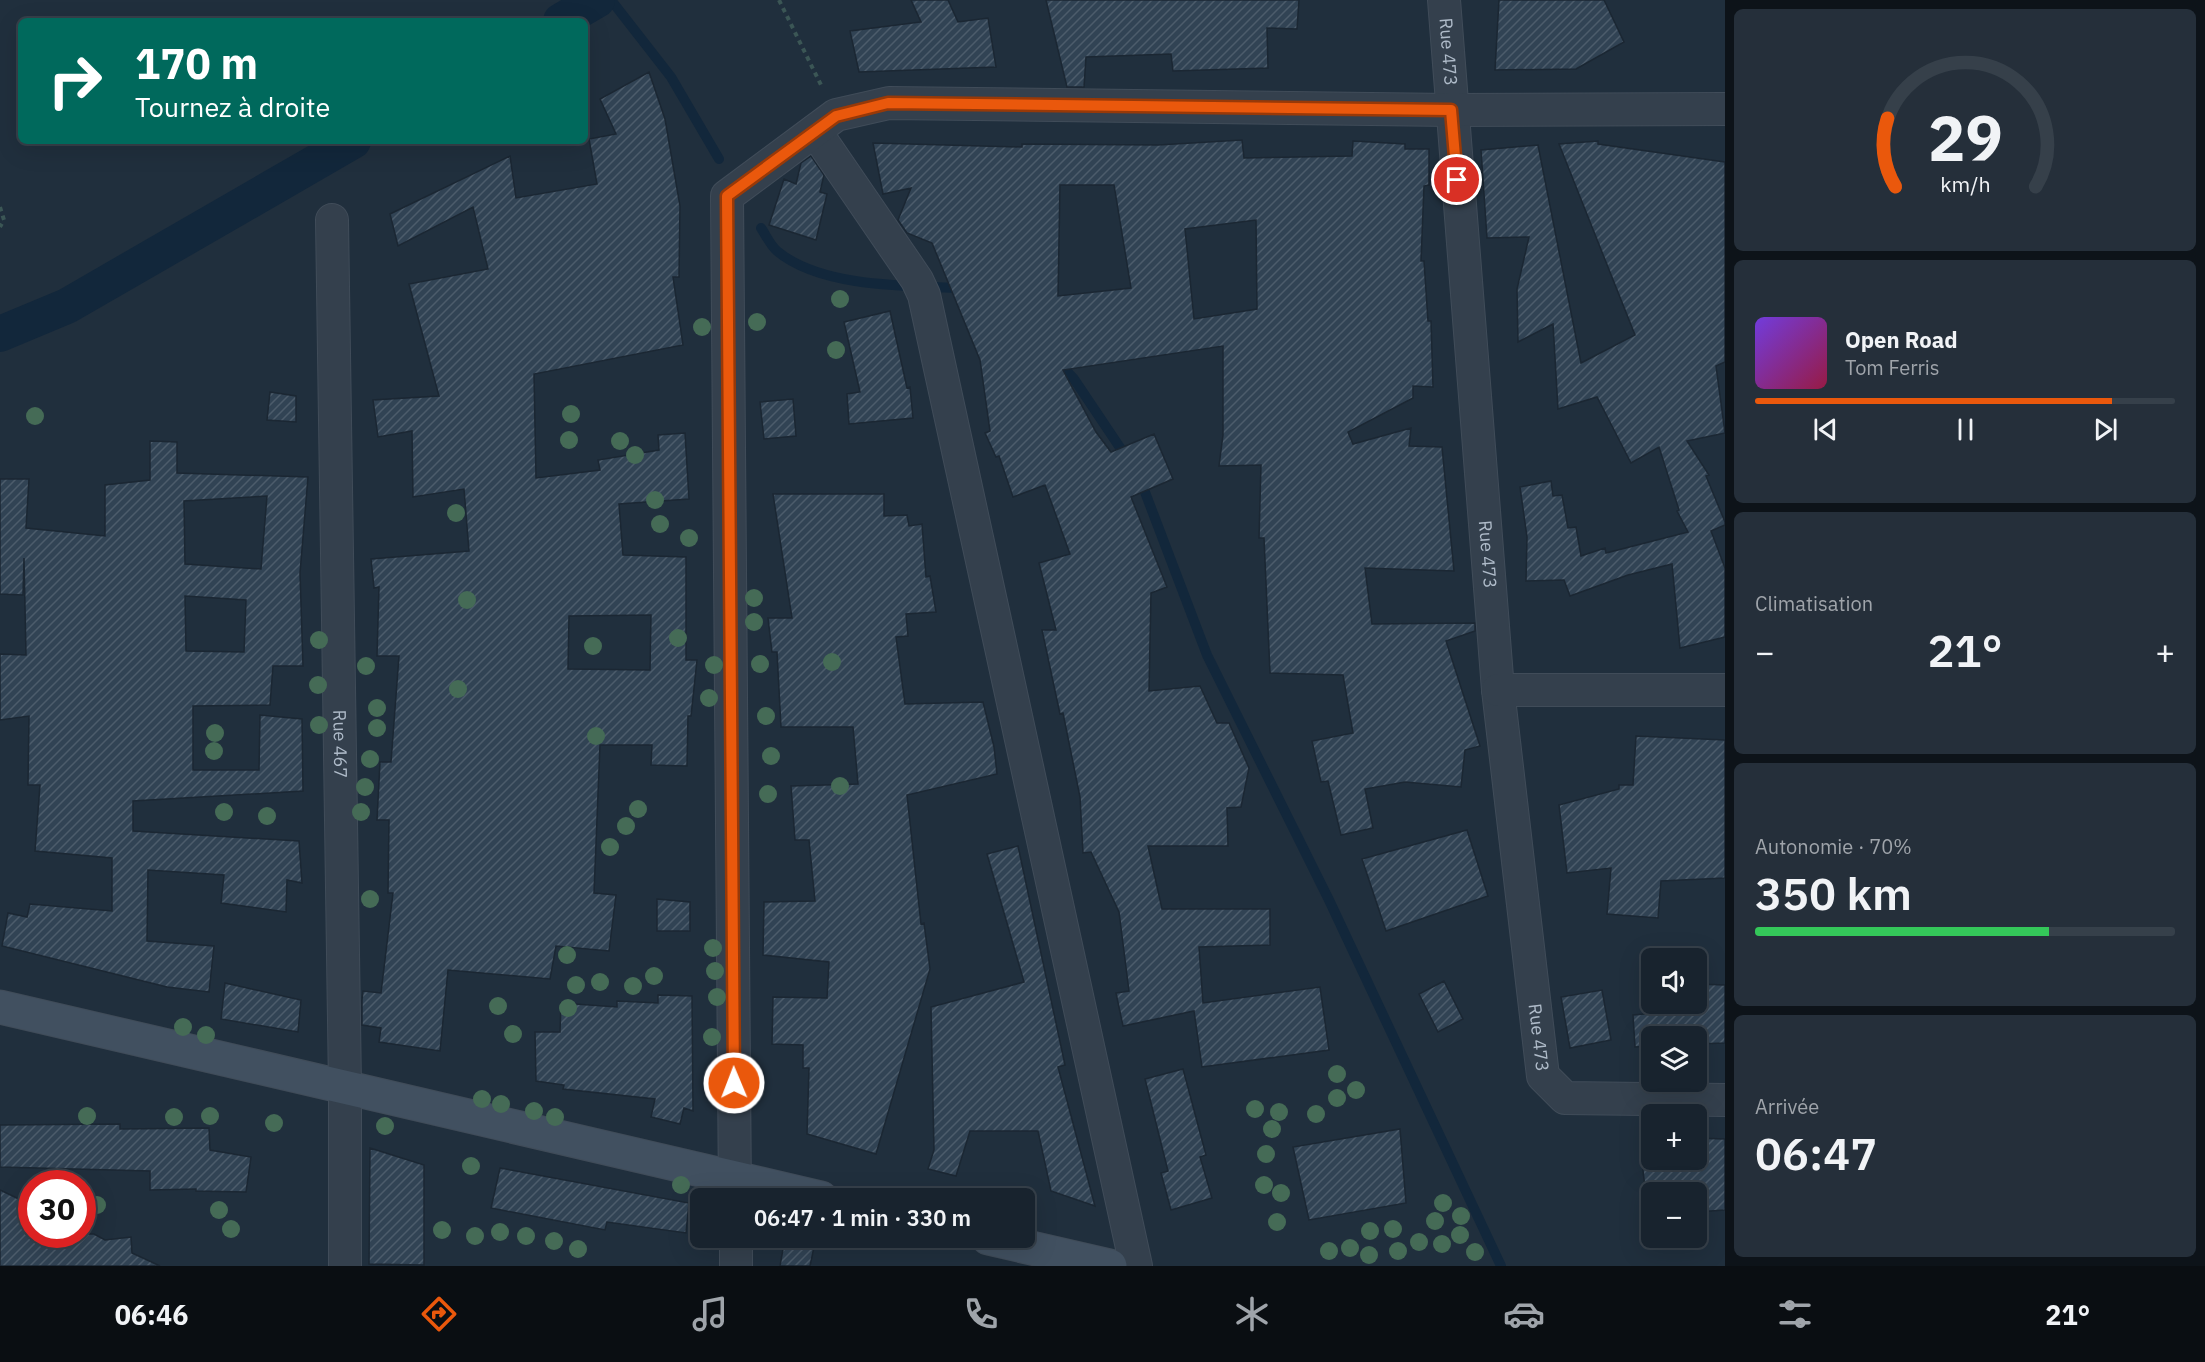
<!DOCTYPE html>
<html lang="fr">
<head>
<meta charset="utf-8">
<style>
  body { margin:0; font-family:"IBM Plex Sans",sans-serif; background:#252f3a; color:#f1f3f6; height:100vh; display:flex; flex-direction:column; font-size:22px; white-space:nowrap }
  * { box-sizing:border-box; margin:0 }
  p { font-size:20px; color:#9fa4aa }
  .icon { flex:none; width:33px; height:33px; fill:none; stroke:currentColor; stroke-width:2; stroke-linecap:round; stroke-linejoin:round }
  .map { position:relative; flex:1; overflow:hidden }
  .details { display:flex; flex-direction:column; gap:9px; padding:9px; background:#0d1319; width:480px }
  .details>* { flex:none }
  .banner { position:absolute; left:18px; top:18px; width:570px; height:126px; border-radius:9px; box-shadow:0 6px 24px #0002,0 0 0 2px #36404a; background:#00695c; color:#fff; overflow:hidden }
  .fabs { position:absolute; left:1641px; top:948px; display:grid; gap:12px }
  .fabs a { display:grid; place-items:center; width:66px; height:66px; border-radius:9px; background:#18232e; box-shadow:0 6px 24px #0002,0 0 0 2px #36404a; font-size:30px }
  .speed { position:absolute; left:18px; top:1170px; display:flex; gap:12px; font-size:30px; font-weight:700; text-align:center }
  .speed>* { display:grid; place-content:center; width:78px; height:78px; border-radius:50%; background:#18232e; box-shadow:0 6px 24px #0002,0 0 0 2px #36404a; line-height:1 }
  .speed .limit { border:9px solid #d22; background:#fff; color:#111 }
  .pin { position:absolute; display:grid; place-items:center; width:51px; height:51px; color:#fff; margin:-26px; border:3px solid #fff; border-radius:50%; box-shadow:0 2px 6px #0007 }
  .me { position:absolute; width:66px; margin:-33px; rotate:359deg; stroke-linejoin:round; filter:drop-shadow(0 0 4px #0008) }
  .turn { display:flex; align-items:center; gap:21px; height:126px; padding:0 18px; font-size:27px }
  .turn .icon { width:78px; height:78px; stroke-width:2.5 }
  .turn b { display:block; font-size:42px; line-height:51px }
  .big { font-size:45px; font-weight:600; line-height:1.1 }
  .details .widget { flex:1; display:flex; flex-direction:column; justify-content:center; gap:9px; min-width:0; padding:0 21px; border-radius:9px; background:#252f3a }
  .details .dial { align-items:center; gap:0 }
  .dial svg { height:156px; overflow:visible; fill:none; stroke:#36404a; stroke-width:7; stroke-linecap:round; text-anchor:middle }
  .dial text { fill:#f1f3f6; stroke:none }
  .song { display:flex; align-items:center; gap:18px }
  .cover { width:72px; height:72px; border-radius:9px; background:linear-gradient(135deg,hsl(260 70% 55%),hsl(340 70% 35%)) }
  .played { height:6px; border-radius:3px; background:linear-gradient(90deg,#ea580c 85%,#36404a 85%) }
  .keys { display:flex; justify-content:space-around; direction:ltr }
  .heat { display:flex; justify-content:space-between; align-items:center; font-size:33px; direction:ltr }
  .charge { height:9px; border-radius:4px; background:linear-gradient(90deg,#34c759 70%,#36404a 0) }
  .trip { position:absolute; left:690px; top:1188px; width:345px; height:60px; border-radius:9px; background:#18232e; box-shadow:0 6px 24px #0002,0 0 0 2px #36404a; font-weight:600; line-height:60px; text-align:center }
  .tabs { display:flex; height:96px; justify-content:space-around; align-items:center; background:#0a0e12; color:#9fa4aa }
  .tabs .icon { width:42px; height:42px }
  .tabs .current { color:#ea580c }
  .tabs b { font-size:27px; color:#f1f3f6 }
  main { display:flex; flex:1; min-height:0 }
  .map>svg:first-child { display:block }
  .lines { fill:none; stroke-linecap:round; stroke-linejoin:round }
  .stream { stroke:#12273b; stroke-width:10 }
  .canal { stroke:#12273b; stroke-width:36 }
  .building { fill:url(#building-hatch); stroke:#1b2733; stroke-width:1.5; fill-rule:evenodd }
  .street-casing { stroke:#404c59; stroke-width:34 }
  .secondary-casing { stroke:#404c59; stroke-width:35 }
  .path { stroke:#3b5655; stroke-width:4; stroke-dasharray:4.5 4.5; stroke-linecap:butt }
  .street { stroke:#34404d; stroke-width:32 }
  .secondary { stroke:#415060; stroke-width:33 }
  .tree { fill:#456b56 }
  .route-casing { stroke:#983908; stroke-width:15 }
  .route { stroke:#ea580c; stroke-width:10 }
  .labels { text-anchor:middle; stroke-width:6; stroke-linejoin:round; paint-order:stroke }
  .street-label { font-size:18px; fill:#afbbc9; stroke:#192531 }
</style>
</head>
<body>
<main>
<div class="map">
<svg width="1725" height="1266" viewBox="0 0 1725 1266">
  <defs>
    <pattern id="building-hatch" width="6" height="6" patternUnits="userSpaceOnUse" patternTransform="scale(1.5)"><rect width="6" height="6" fill="#314354"/><path d="M-1 1l2-2M0 6l6-6M5 7l2-2" fill="none" stroke="#4c5c6b"/></pattern>
  </defs>
  <rect width="100%" height="100%" fill="#202f3d"/>
  <g class="lines">
    <!-- stream -->
    <path class="stream" d="M611 0 671 77 719 159
      M761 228C766 235 770 245 777 251 821 288 909 286 964 288
      M1055 359 1074 379 1127 458
      M1140 479 1207 655 1329 900 1501 1266"/>
    <!-- canal -->
    <path class="canal" d="M561 21 597 0
      M0 334 67 306 353 141"/>
  </g>
  <!-- building -->
  <path class="building" d="M911 0H948L958 22 988 18 996 67 859 72 850 31 921 22Z
    M1046 0H1299L1297 29 1267 28 1268 68 1173 71 1171 54 1086 57 1084 87H1067Z
    M1499 0H1604L1624 42 1576 69 1495 70Z
    M649 72 665 119 680 206 679 277H673L683 345 534 374 536 478 600 470 598 460 659 450 658 435 685 433 689 499 619 504 623 555 686 557V660H697L691 716H688L687 766 651 765 652 745H600L594 893 616 895 609 951 556 946 550 979 448 970 440 1051 379 1042 381 1028 362 1025V1000L363 991 381 993 393 893H388L389 820H377L380 762H391L399 656H377L379 587 374 588 371 559 469 551 464 489 413 497 412 431 378 437 373 400 439 396 409 284 488 269 473 207 398 246 390 214 510 156 516 198 597 184 589 139 616 134 600 99ZM651 615 650 670 568 669 569 616Z
    M1242 140 1244 158 1352 156 1353 141 1405 144V149H1429V185L1424 186 1421 261H1424L1428 321H1431L1433 387 1413 386V398L1348 432 1353 444 1411 428 1409 446 1442 447 1454 571 1365 568 1372 624 1475 623V631L1446 641 1480 746 1465 750 1461 787 1405 782 1365 789 1373 828 1341 835 1328 781 1321 782 1312 741 1353 733 1343 675 1270 673 1264 538H1259L1261 465 1219 466 1223 435V346L1063 370 1096 432 1111 452 1154 434 1173 479 1131 497 1167 587 1151 593 1149 691 1200 686 1217 723H1229L1249 768 1241 807 1227 808 1228 846H1148L1162 909H1270V945L1199 947 1203 1003 1320 987 1329 1050 1202 1067 1194 1011 1123 1026 1116 993 1129 991 1119 912 1091 852 1083 853 1080 797 1063 713 1060 714 1042 630H1056L1039 563 1070 554 1045 485 1013 497 999 456 996 457 985 433 990 431 980 360 932 243 907 233 898 220 911 188 883 194 873 143 1022 147V144L1158 145ZM1060 185H1114L1131 288 1058 296ZM1256 220 1257 309 1194 319 1185 229Z
    M1598 141V144L1725 162V362L1716 366 1725 433 1687 441 1709 475 1706 476 1725 522V525L1711 531 1725 568V637L1680 648 1672 564 1628 575 1570 596 1564 580 1526 581 1527 537 1520 487 1551 481 1553 496 1562 495 1568 528 1576 527 1581 556 1605 548 1606 553 1688 532 1677 511 1679 510 1659 447 1631 463 1597 397 1558 409 1553 324 1518 342 1517 289 1529 237 1487 238 1481 150 1538 145 1581 363 1635 335 1559 144Z
    M811 156 824 175 820 192 827 194 816 240 769 225 784 179 796 184 801 163Z
    M890 311 907 388 910 387 913 418 849 424 847 394 860 392 844 322Z
    M270 392 296 396V422L267 420Z
    M793 399 796 436 764 439 760 402Z
    M150 441 177 442V473L308 477 300 573 303 666H273L270 705 193 706V770H259L260 715 302 719 303 791 133 801V831L299 841 302 883 287 880 286 912 221 903 224 875 148 870 147 941 214 946 209 992 167 987 2 946 8 913 27 917 30 904 112 911V858L35 851 40 785H28L29 716 0 720V654L26 655 24 558 23 595 0 594V479H29L26 528 105 536V485L150 480ZM267 496 261 569 185 564 184 501ZM185 596 246 600 244 652 186 651Z
    M773 494H884V516L907 515 909 526 922 524 926 577 930 576 936 612 906 614 908 636 896 637 905 704 983 702 994 747 997 774 907 795 921 924 924 923 930 969 876 1154 807 1134 809 1068H803V1045L772 1044 773 997 827 998 829 962 763 955 764 902 815 901 809 840H795L791 786 858 784 853 727H781L777 652H772L768 618H792Z
    M1636 736 1725 740V878L1661 881 1658 918 1607 914 1611 868 1567 873 1559 805 1619 789V785H1633Z
    M1467 830 1488 896 1386 931 1362 859Z
    M1018 846 1065 1065 1058 1067 1095 1206 1051 1191 1038 1131H970L956 1176 928 1169 934 1150 931 1007 1024 982 987 854Z
    M657 899 690 902V931H657Z
    M1444 981 1463 1019 1438 1032 1419 994Z
    M225 983 301 1000 298 1032 221 1019Z
    M1696 984 1725 985V1043L1696 1044V1036H1652V1046L1635 1047 1633 1015 1690 1010 1691 1004H1696Z
    M1602 990 1611 1040 1570 1048 1561 997Z
    M658 995 692 996 693 1111 684 1108 680 1124 651 1117 655 1099 563 1089 564 1085 536 1081 535 1032H560L561 1003 617 1007V1001L658 1003Z
    M1183 1069 1206 1155 1200 1157 1212 1198 1171 1210 1161 1173 1168 1171 1145 1079Z
    M120 1124V1129L209 1128 210 1150 251 1157 246 1192 196 1191V1189L150 1190V1171L0 1167V1125Z
    M1400 1129 1406 1203 1309 1220 1293 1147Z
    M1696 1138 1725 1139V1210L1696 1212V1192H1652V1214H1648L1641 1153 1652 1152V1160H1696Z
    M370 1148 424 1165V1265L369 1264Z
    M500 1168 689 1203 686 1233 607 1222 605 1230 491 1208Z
    M0 1190 27 1203 26 1234H94L105 1240 131 1237 132 1253 160 1266H0Z
    M785 1238H816L810 1266H780Z"/>
  <g class="lines">
    <defs>
      <g id="street">
        <path id="s1" d="M1444 0 1498 690 1543 1076 1565 1098 1725 1100"/>
        <path d="M815 131 917 280 924 295 1136 1266"/>
        <path id="s2" d="M332 220 345 1087V1266"/>
        <path d="M1498 690H1725"/>
        <path d="M735 1198 727 196 836 115 889 103 1451 110 1725 109"/>
        <path d="M736 1238V1266"/>
      </g>
      <path id="secondary" d="M0 1007 821 1198
        M988 1238 1110 1266"/>
    </defs>
    <!-- street casing -->
    <use href="#street" class="street-casing"/>
    <!-- secondary casing -->
    <use href="#secondary" class="secondary-casing"/>
    <!-- path -->
    <path class="path" d="M779 0 821 85
      M0 207 4 220 0 227"/>
    <!-- street -->
    <use href="#street" class="street"/>
    <!-- secondary -->
    <use href="#secondary" class="secondary"/>
  </g>
  <!-- trees -->
  <g class="tree">
    <circle cx="840" cy="299" r="9"/>
    <circle cx="757" cy="322" r="9"/>
    <circle cx="702" cy="327" r="9"/>
    <circle cx="836" cy="350" r="9"/>
    <circle cx="571" cy="414" r="9"/>
    <circle cx="35" cy="416" r="9"/>
    <circle cx="569" cy="440" r="9"/>
    <circle cx="620" cy="441" r="9"/>
    <circle cx="635" cy="455" r="9"/>
    <circle cx="655" cy="500" r="9"/>
    <circle cx="456" cy="513" r="9"/>
    <circle cx="660" cy="524" r="9"/>
    <circle cx="689" cy="538" r="9"/>
    <circle cx="754" cy="598" r="9"/>
    <circle cx="467" cy="600" r="9"/>
    <circle cx="754" cy="622" r="9"/>
    <circle cx="678" cy="638" r="9"/>
    <circle cx="319" cy="640" r="9"/>
    <circle cx="593" cy="646" r="9"/>
    <circle cx="832" cy="662" r="9"/>
    <circle cx="760" cy="664" r="9"/>
    <circle cx="714" cy="665" r="9"/>
    <circle cx="366" cy="666" r="9"/>
    <circle cx="318" cy="685" r="9"/>
    <circle cx="458" cy="689" r="9"/>
    <circle cx="709" cy="698" r="9"/>
    <circle cx="377" cy="708" r="9"/>
    <circle cx="766" cy="716" r="9"/>
    <circle cx="319" cy="725" r="9"/>
    <circle cx="377" cy="728" r="9"/>
    <circle cx="215" cy="733" r="9"/>
    <circle cx="596" cy="736" r="9"/>
    <circle cx="214" cy="751" r="9"/>
    <circle cx="771" cy="756" r="9"/>
    <circle cx="370" cy="759" r="9"/>
    <circle cx="840" cy="786" r="9"/>
    <circle cx="365" cy="787" r="9"/>
    <circle cx="768" cy="794" r="9"/>
    <circle cx="638" cy="809" r="9"/>
    <circle cx="224" cy="812" r="9"/>
    <circle cx="361" cy="812" r="9"/>
    <circle cx="267" cy="816" r="9"/>
    <circle cx="626" cy="826" r="9"/>
    <circle cx="610" cy="847" r="9"/>
    <circle cx="370" cy="899" r="9"/>
    <circle cx="713" cy="948" r="9"/>
    <circle cx="567" cy="955" r="9"/>
    <circle cx="715" cy="971" r="9"/>
    <circle cx="654" cy="976" r="9"/>
    <circle cx="600" cy="982" r="9"/>
    <circle cx="576" cy="985" r="9"/>
    <circle cx="633" cy="986" r="9"/>
    <circle cx="717" cy="997" r="9"/>
    <circle cx="498" cy="1006" r="9"/>
    <circle cx="568" cy="1008" r="9"/>
    <circle cx="183" cy="1027" r="9"/>
    <circle cx="513" cy="1034" r="9"/>
    <circle cx="206" cy="1035" r="9"/>
    <circle cx="712" cy="1037" r="9"/>
    <circle cx="1337" cy="1074" r="9"/>
    <circle cx="1356" cy="1090" r="9"/>
    <circle cx="1337" cy="1098" r="9"/>
    <circle cx="482" cy="1099" r="9"/>
    <circle cx="501" cy="1104" r="9"/>
    <circle cx="1255" cy="1109" r="9"/>
    <circle cx="534" cy="1111" r="9"/>
    <circle cx="1279" cy="1112" r="9"/>
    <circle cx="1316" cy="1114" r="9"/>
    <circle cx="87" cy="1116" r="9"/>
    <circle cx="210" cy="1116" r="9"/>
    <circle cx="174" cy="1117" r="9"/>
    <circle cx="555" cy="1117" r="9"/>
    <circle cx="274" cy="1123" r="9"/>
    <circle cx="385" cy="1126" r="9"/>
    <circle cx="1272" cy="1129" r="9"/>
    <circle cx="1266" cy="1154" r="9"/>
    <circle cx="471" cy="1166" r="9"/>
    <circle cx="681" cy="1185" r="9"/>
    <circle cx="1264" cy="1185" r="9"/>
    <circle cx="1281" cy="1193" r="9"/>
    <circle cx="1443" cy="1203" r="9"/>
    <circle cx="97" cy="1205" r="9"/>
    <circle cx="219" cy="1210" r="9"/>
    <circle cx="1461" cy="1216" r="9"/>
    <circle cx="1435" cy="1221" r="9"/>
    <circle cx="1277" cy="1222" r="9"/>
    <circle cx="231" cy="1229" r="9"/>
    <circle cx="1393" cy="1229" r="9"/>
    <circle cx="442" cy="1230" r="9"/>
    <circle cx="1370" cy="1231" r="9"/>
    <circle cx="500" cy="1232" r="9"/>
    <circle cx="1460" cy="1235" r="9"/>
    <circle cx="475" cy="1236" r="9"/>
    <circle cx="526" cy="1236" r="9"/>
    <circle cx="554" cy="1241" r="9"/>
    <circle cx="1419" cy="1242" r="9"/>
    <circle cx="1442" cy="1244" r="9"/>
    <circle cx="1350" cy="1248" r="9"/>
    <circle cx="578" cy="1249" r="9"/>
    <circle cx="1329" cy="1251" r="9"/>
    <circle cx="1398" cy="1251" r="9"/>
    <circle cx="1475" cy="1252" r="9"/>
    <circle cx="1369" cy="1255" r="9"/>
  </g>
  <g class="lines">
    <defs>
      <path id="route" d="M734 1083 727 196 836 116 888 103 1451 110 1457 180"/>
    </defs>
    <!-- route casing -->
    <use href="#route" class="route-casing"/>
    <!-- route -->
    <use href="#route" class="route"/>
  </g>
  <g class="labels">
    <!-- street labels -->
    <g class="street-label">
      <text dy="6" stroke="none"><textPath href="#s1" startOffset="52">Rue 473</textPath></text>
      <text dy="6" stroke="none"><textPath href="#s1" startOffset="556">Rue 473</textPath></text>
      <text dy="6" stroke="none"><textPath href="#s2" startOffset="524">Rue 467</textPath></text>
      <text dy="6" stroke="none"><textPath href="#s1" startOffset="1042">Rue 473</textPath></text>
    </g>
  </g>
</svg>
<div class="fabs">
<a><svg class="icon" aria-label="sound" viewBox="0 0 24 24"><path d="M4 9h4l5-4v14l-5-4H4zM17 9q2 3 0 6"/></svg></a>
<a><svg class="icon" aria-label="layers" viewBox="0 0 24 24"><path d="M12 4l9 5-9 5-9-5zM3 14l9 5 9-5"/></svg></a>
<a>+</a>
<a>−</a>
</div>
<div class="speed"><div class="limit">30</div></div>
<div class="pin" style="left:1457px;top:180px;background:#d93025"><svg class="icon" aria-label="arrive" viewBox="0 0 24 24"><path d="M6 21V4h12l-3 4 3 4H6"/></svg></div>
<svg class="me" style="left:734px;top:1083px" viewBox="-20 -20 40 40"><circle r="17" fill="#ea580c" stroke="#fff" stroke-width="3"/><path d="M0-11L8 9 0 5-8 9z" fill="#fff"/></svg>
<div class="trip">06:47 · 1 min · 330 m</div>
<div class="banner">
<div class="turn"><svg class="icon" aria-label="right" viewBox="0 0 24 24"><path d="M7 20v-9h11M14 6l5 5-5 5"/></svg><div><b>170 m</b>Tournez à droite</div></div>
</div>
</div>
<section class="details">
<div class="widget dial"><svg viewBox="0 0 100 80">
<path d="M14 69A42 42 0 1 1 86 69"/>
<path d="M14 69A42 42 0 0 1 10 34" stroke="#ea580c"/>
<text x="50" y="56" font-size="32" font-weight="700">29</text>
<text x="50" y="72" font-size="11">km/h</text>
</svg></div>
<div class="widget">
<div class="song"><i class="cover"></i><div><b>Open Road</b><p>Tom Ferris</p></div></div>
<div class="played"></div>
<div class="keys"><svg class="icon" aria-label="previous" viewBox="0 0 24 24"><path d="M18 5L8 12l10 7zM5 5v14"/></svg><svg class="icon" aria-label="pause" viewBox="0 0 24 24"><path d="M8 5v14M16 5v14"/></svg><svg class="icon" aria-label="next" viewBox="0 0 24 24"><path d="M6 5l10 7-10 7zM19 5v14"/></svg></div>
</div>
<div class="widget"><p>Climatisation</p>
<div class="heat"><a>−</a><b class="big">21°</b><a>+</a></div>
</div>
<div class="widget"><p>Autonomie · 70%</p><b class="big">350 km</b><div class="charge"></div></div>
<div class="widget"><p>Arrivée</p><b class="big">06:47</b></div>
</section>
</main>
<nav class="tabs">
<b>06:46</b>
<svg class="icon current" aria-label="directions" viewBox="0 0 24 24"><path d="M12 3l9 9-9 9-9-9zM9 14v-3h6M13 9l2 2-2 2"/></svg>
<svg class="icon" aria-label="music" viewBox="0 0 24 24"><path d="M9 18V5l10-2v13"/><circle cx="6" cy="18" r="3"/><circle cx="16" cy="16" r="3"/></svg>
<svg class="icon" aria-label="phone" viewBox="0 0 24 24"><path d="M5 4h4l2 5-3 2q2 4 5 5l2-3 5 2v4C11 20 4 13 5 4z"/></svg>
<svg class="icon" aria-label="climate" viewBox="0 0 24 24"><path d="M12 3v18M4 7l16 10M4 17L20 7"/></svg>
<svg class="icon" aria-label="car" viewBox="0 0 24 24"><path d="M5 17H2v-5l4-1 3-4h7l3 4 3 1v5h-3M9 17h6M6 11h13"/><circle cx="7" cy="17" r="2"/><circle cx="17" cy="17" r="2"/></svg>
<svg class="icon" aria-label="filters" viewBox="0 0 24 24"><path d="M4 7h16M4 17h16"/><circle cx="9" cy="7" r="2"/><circle cx="15" cy="17" r="2"/></svg>
<b>21°</b>
</nav>
</body>
</html>
